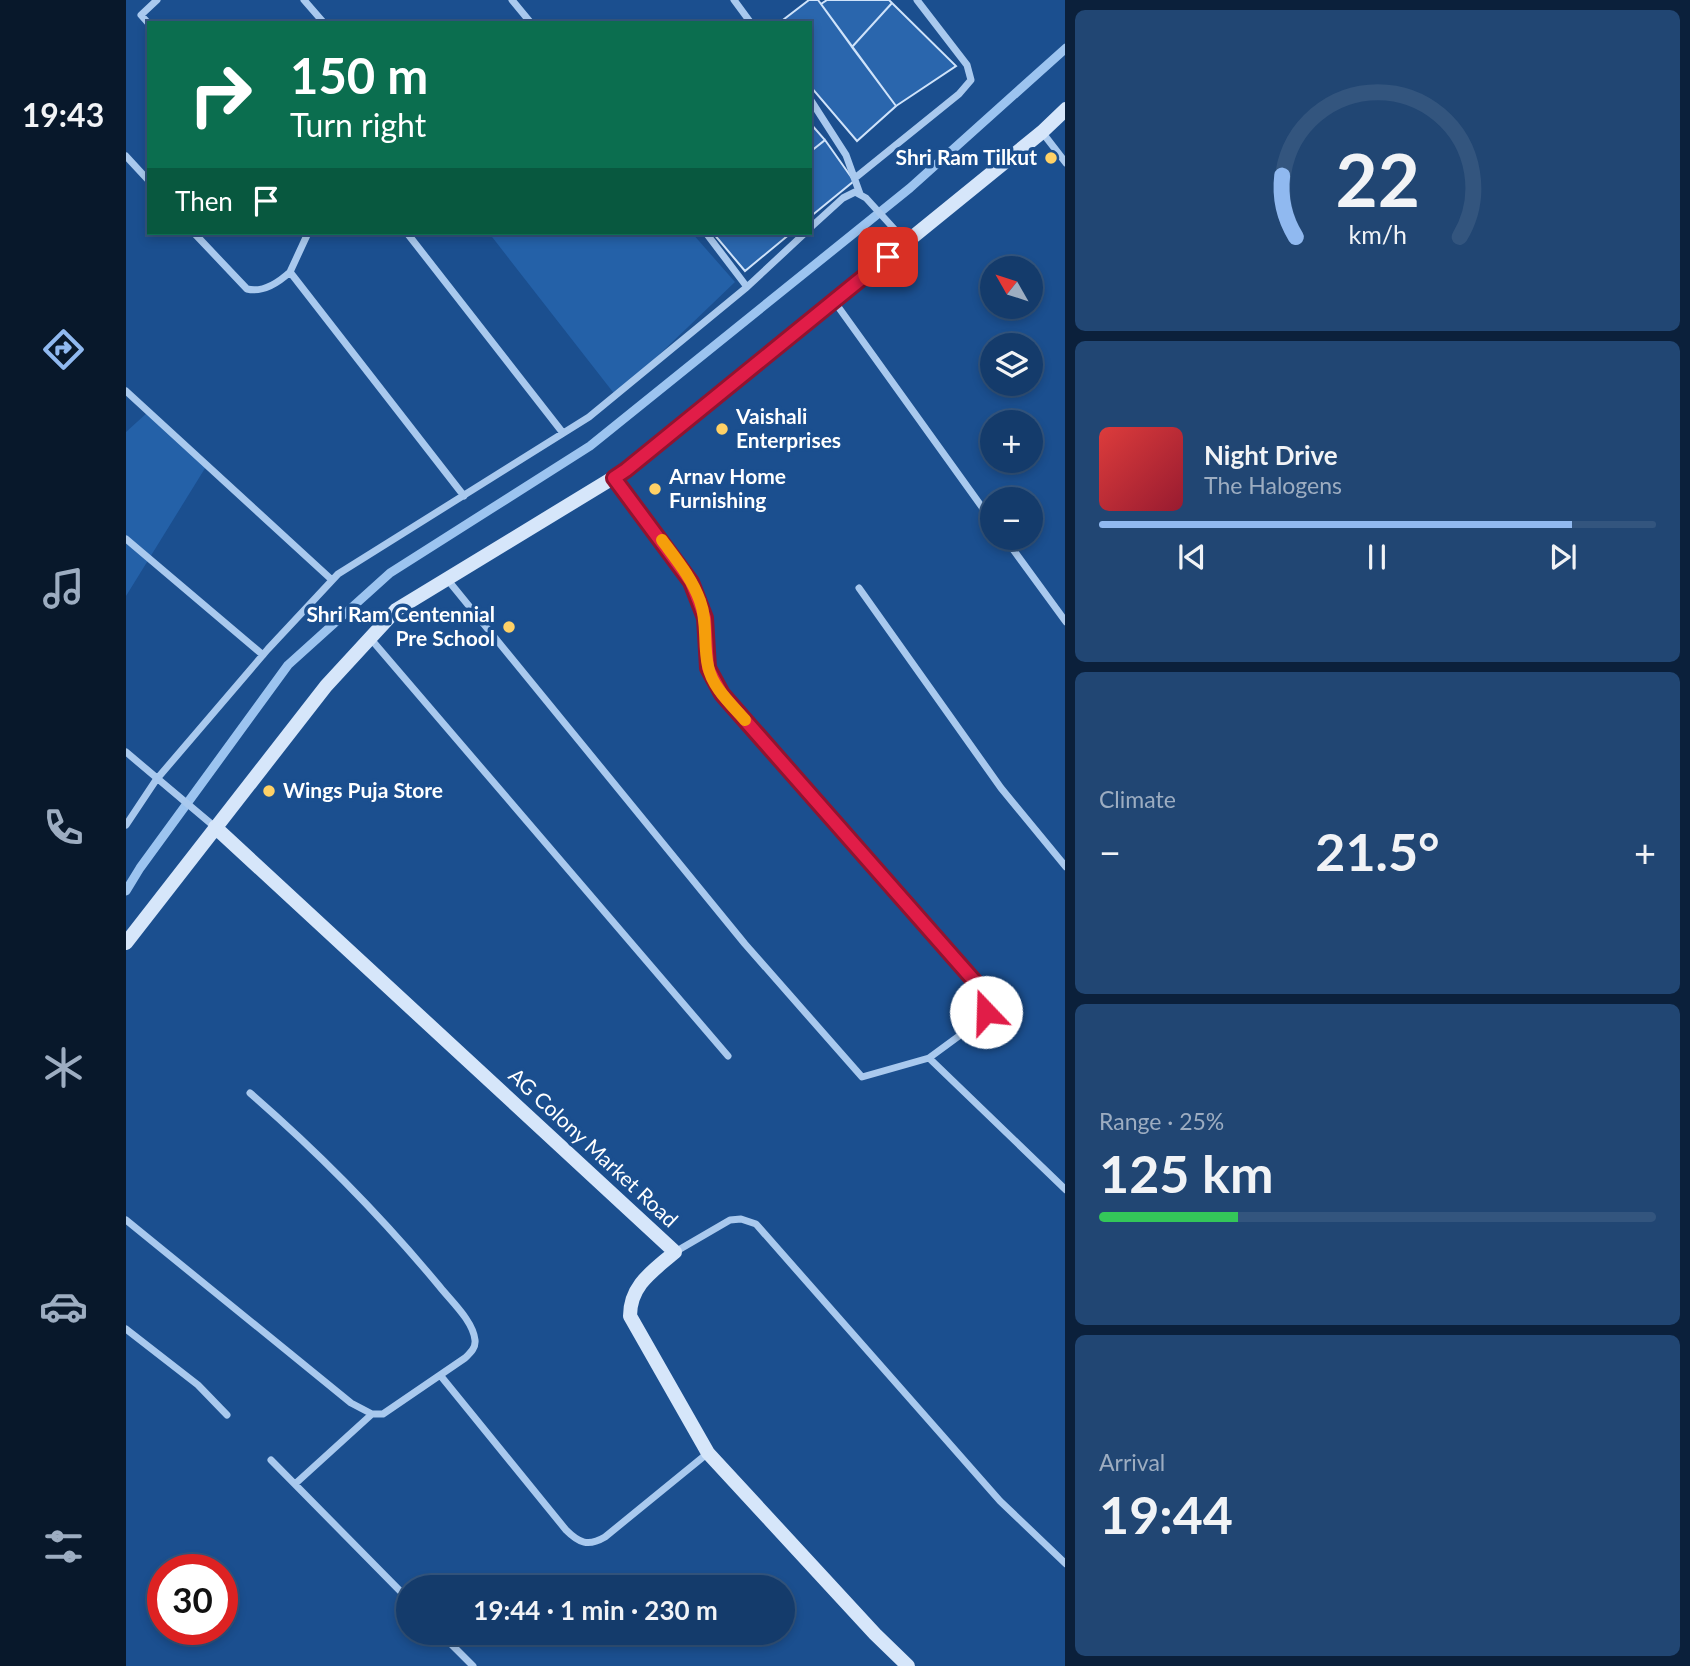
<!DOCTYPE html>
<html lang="en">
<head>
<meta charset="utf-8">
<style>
  body { margin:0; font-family:Lato,sans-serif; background:#214673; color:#f1f3f6; height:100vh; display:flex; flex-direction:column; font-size:26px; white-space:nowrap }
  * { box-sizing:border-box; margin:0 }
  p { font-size:23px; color:#9dadc1 }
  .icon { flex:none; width:38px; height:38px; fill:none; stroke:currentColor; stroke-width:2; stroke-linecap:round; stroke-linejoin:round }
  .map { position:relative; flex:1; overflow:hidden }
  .details { display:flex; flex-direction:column; gap:10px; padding:10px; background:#0b203b; width:625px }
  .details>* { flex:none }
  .top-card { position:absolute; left:21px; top:21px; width:665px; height:214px; border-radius:0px; box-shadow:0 4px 10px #0003,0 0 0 2px #33557e; background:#0b6e4f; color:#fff; overflow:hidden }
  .needle { width:46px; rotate:309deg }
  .fabs { position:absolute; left:854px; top:256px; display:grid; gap:14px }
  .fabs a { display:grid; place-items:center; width:63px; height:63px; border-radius:50%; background:#143b6b; box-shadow:0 4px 10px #0003,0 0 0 2px #33557e; font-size:35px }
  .speed { position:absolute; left:21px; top:1554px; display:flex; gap:14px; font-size:35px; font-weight:700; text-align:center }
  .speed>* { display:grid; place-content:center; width:91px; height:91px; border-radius:50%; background:#143b6b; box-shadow:0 4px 10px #0003,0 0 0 2px #33557e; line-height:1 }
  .speed .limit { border:10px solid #d22; background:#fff; color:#111 }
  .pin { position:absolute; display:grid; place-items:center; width:60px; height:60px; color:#fff; margin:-30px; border-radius:14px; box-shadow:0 4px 10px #0006 }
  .me { position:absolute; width:77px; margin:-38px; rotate:339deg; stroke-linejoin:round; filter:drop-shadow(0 0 5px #0008) }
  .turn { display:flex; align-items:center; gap:24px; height:147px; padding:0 28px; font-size:32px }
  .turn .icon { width:91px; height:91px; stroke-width:2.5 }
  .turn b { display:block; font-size:49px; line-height:60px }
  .then { display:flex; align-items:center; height:66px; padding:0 28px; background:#0003; gap:14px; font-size:26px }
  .big { font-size:52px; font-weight:700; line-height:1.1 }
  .details .widget { flex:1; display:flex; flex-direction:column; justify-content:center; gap:10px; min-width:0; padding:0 24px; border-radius:10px; background:#214673 }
  .details .dial { align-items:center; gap:0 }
  .dial svg { height:182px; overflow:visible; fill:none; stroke:#33557e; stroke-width:7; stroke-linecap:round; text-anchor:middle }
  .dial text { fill:#f1f3f6; stroke:none }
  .song { display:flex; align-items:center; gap:21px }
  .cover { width:84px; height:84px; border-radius:10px; background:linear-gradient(135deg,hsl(0 70% 55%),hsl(350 70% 35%)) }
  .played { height:7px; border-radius:4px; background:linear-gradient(90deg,#90b9f0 85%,#33557e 85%) }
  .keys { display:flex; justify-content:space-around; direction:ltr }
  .heat { display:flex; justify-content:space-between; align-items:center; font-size:38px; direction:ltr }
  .charge { height:10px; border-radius:5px; background:linear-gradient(90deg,#34c759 25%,#33557e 0) }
  .trip { position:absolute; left:270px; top:1575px; width:399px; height:70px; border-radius:35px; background:#143b6b; box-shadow:0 4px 10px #0003,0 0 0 2px #33557e; font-weight:700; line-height:70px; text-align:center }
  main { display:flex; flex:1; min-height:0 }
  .dock { display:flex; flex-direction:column; width:126px; justify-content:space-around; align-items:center; background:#08182b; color:#9dadc1 }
  .dock .icon { width:49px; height:49px }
  .dock .on { color:#90b9f0 }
  .dock b { font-size:32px; color:#f1f3f6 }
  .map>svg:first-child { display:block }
  .green { fill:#2461a8 }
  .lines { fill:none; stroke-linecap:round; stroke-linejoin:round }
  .stream { stroke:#9cc4f0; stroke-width:9 }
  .building { fill:#2a66ad; stroke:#cfe3fa; stroke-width:2 }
  .street { stroke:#a9c9ee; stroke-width:7 }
  .secondary { stroke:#d6e6fa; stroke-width:14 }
  .route-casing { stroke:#92132f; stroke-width:18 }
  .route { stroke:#e11d48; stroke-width:12 }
  .slow { stroke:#f59e0b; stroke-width:12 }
  .poi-dot { fill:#ffd166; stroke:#1b4f8f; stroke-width:2.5 }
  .labels { text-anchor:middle; stroke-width:7; stroke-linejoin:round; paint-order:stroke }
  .poi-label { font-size:21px; font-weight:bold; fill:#fff; stroke:#1b4f8f; text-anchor:start }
  .street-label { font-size:21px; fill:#fff; stroke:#1b4f8f }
</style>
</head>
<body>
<main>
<nav class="dock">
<b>19:43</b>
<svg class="icon on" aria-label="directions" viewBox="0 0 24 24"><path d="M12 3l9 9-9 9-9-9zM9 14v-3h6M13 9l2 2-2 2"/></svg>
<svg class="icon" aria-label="music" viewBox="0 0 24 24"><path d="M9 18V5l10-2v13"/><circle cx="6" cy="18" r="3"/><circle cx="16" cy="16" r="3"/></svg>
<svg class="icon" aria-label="phone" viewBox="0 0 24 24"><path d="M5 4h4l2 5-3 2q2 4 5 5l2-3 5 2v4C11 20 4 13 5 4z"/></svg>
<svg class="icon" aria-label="climate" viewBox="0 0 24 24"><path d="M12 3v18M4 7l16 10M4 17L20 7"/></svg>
<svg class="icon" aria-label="car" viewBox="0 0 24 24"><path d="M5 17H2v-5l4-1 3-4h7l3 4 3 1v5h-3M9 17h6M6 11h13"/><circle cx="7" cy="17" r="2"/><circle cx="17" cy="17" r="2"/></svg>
<svg class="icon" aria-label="filters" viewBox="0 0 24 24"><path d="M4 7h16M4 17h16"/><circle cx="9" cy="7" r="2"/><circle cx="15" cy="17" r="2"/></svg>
</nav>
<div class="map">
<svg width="940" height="1666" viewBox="0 0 940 1666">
  <rect width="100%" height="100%" fill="#1b4f8f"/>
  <!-- green -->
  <path class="green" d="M363 233H566L609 282 490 396Z
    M22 412 81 465 0 596V432Z"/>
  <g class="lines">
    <!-- stream -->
    <path class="stream" d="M0 891 14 868 162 665 264 573 464 446 784 188 940 48"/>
  </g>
  <!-- building -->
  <path class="building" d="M683 0H692L770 106 731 141 684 86V23H653Z
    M701 0H763L766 3 726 47 695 4Z
    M766 3 830 66 770 106 726 47Z
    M684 123 699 140 684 152Z
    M699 140 728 181 684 217V152Z
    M587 233H665L619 271Z"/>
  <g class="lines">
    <!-- street -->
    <path class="street" d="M178 0 198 23
      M386 0 405 23
      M608 0 625 23
      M23 24 15 15 31 0
      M684 99 720 155 734 194
      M916 132 940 163
      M0 156 23 181
      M729 178 833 94 845 80 841 65 791 0
      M684 228 717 198 729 192 740 198 781 243
      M68 233 121 289C137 293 152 283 164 272L338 496
      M281 233 437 433
      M580 233 621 287
      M164 272 182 233
      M708 301 866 521
      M0 391 206 580
      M488 478 565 582C571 594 577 606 579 619 583 651 576 664 596 694L858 992 862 1006 852 1022 803 1058
      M878 537 940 622
      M0 539 137 655
      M321 579 619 944 736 1077 803 1058 940 1190
      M733 588 875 788 940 867
      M244 638 602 1056
      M0 752 89 827
      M0 825 30 780 142 649 212 574 463 417 621 287 679 233
      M0 1220 225 1403 246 1414H257L339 1358C344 1353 350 1348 349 1340 347 1321 326 1302 314 1287 256 1217 193 1153 124 1093
      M549 1252 604 1220 615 1219 630 1224 874 1501 940 1564
      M0 1329 72 1385 101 1415
      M314 1375 440 1530C453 1543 462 1547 479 1537L582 1453
      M145 1460 282 1599
      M169 1484 246 1414
      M314 1633 347 1666"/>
    <!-- secondary -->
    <path class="secondary" d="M89 827 549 1252C527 1271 504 1285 504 1316L582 1453 749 1634 782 1666
      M0 943 200 686 270 610 500 470 916 132 940 109"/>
  </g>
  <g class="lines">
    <defs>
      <path id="route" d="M762 257 500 470 488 478 565 582 579 618 582 668 596 694 858 992 862 1006 860 1012"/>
    </defs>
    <!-- route casing -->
    <use href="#route" class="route-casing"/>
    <!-- route -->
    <use href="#route" class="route"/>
    <!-- slow -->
    <path class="slow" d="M536 540C550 559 566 578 574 601 582 622 577 644 582 666 586 687 605 704 619 720"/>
  </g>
  <!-- markers -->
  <g class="poi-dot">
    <circle cx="925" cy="158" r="7"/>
    <circle cx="596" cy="429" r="7"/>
    <circle cx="529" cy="489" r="7"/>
    <circle cx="383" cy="627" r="7"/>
    <circle cx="143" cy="791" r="7"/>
  </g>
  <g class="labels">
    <!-- poi labels -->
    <g class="poi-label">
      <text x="911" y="165" text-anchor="end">Shri Ram Tilkut</text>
      <text x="610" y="424">Vaishali<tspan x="610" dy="24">Enterprises</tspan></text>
      <text x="543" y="484">Arnav Home<tspan x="543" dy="24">Furnishing</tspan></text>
      <text x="369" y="622" text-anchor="end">Shri Ram Centennial<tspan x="369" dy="24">Pre School</tspan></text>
      <text x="157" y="798">Wings Puja Store</text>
    </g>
    <!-- street labels -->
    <g class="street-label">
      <text transform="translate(467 1148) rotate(43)" y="7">AG Colony Market Road</text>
    </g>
  </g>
</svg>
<div class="fabs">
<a><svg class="needle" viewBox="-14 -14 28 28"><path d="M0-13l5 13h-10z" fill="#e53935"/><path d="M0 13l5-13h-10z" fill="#9dadc1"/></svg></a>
<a><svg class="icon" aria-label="layers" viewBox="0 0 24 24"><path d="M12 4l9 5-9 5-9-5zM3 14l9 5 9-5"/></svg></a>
<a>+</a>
<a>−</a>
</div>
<div class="speed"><div class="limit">30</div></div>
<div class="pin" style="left:762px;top:257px;background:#d93025"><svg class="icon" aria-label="arrive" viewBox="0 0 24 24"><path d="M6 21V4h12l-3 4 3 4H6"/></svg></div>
<svg class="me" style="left:860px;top:1012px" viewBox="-20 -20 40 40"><circle r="19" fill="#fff"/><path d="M0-13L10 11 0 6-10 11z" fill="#e11d48"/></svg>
<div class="trip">19:44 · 1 min · 230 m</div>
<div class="top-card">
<div class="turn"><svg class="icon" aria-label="right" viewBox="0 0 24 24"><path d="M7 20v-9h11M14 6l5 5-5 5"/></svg><div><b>150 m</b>Turn right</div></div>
<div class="then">Then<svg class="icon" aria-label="arrive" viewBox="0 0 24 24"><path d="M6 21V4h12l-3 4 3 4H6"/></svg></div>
</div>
</div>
<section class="details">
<div class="widget dial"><svg viewBox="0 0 100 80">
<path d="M14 69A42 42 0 1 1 86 69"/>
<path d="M14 69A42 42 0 0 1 8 42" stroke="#90b9f0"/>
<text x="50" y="56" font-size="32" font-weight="700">22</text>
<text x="50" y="72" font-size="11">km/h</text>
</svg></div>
<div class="widget">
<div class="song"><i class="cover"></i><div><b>Night Drive</b><p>The Halogens</p></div></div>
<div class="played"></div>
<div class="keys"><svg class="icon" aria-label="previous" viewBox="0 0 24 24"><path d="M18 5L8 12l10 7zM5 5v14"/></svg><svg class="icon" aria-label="pause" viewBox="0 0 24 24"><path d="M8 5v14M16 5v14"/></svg><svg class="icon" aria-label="next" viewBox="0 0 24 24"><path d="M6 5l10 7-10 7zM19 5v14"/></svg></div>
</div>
<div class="widget"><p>Climate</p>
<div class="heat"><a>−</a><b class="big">21.5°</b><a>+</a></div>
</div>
<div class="widget"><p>Range · 25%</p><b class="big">125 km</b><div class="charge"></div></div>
<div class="widget"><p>Arrival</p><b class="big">19:44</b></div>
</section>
</main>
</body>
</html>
